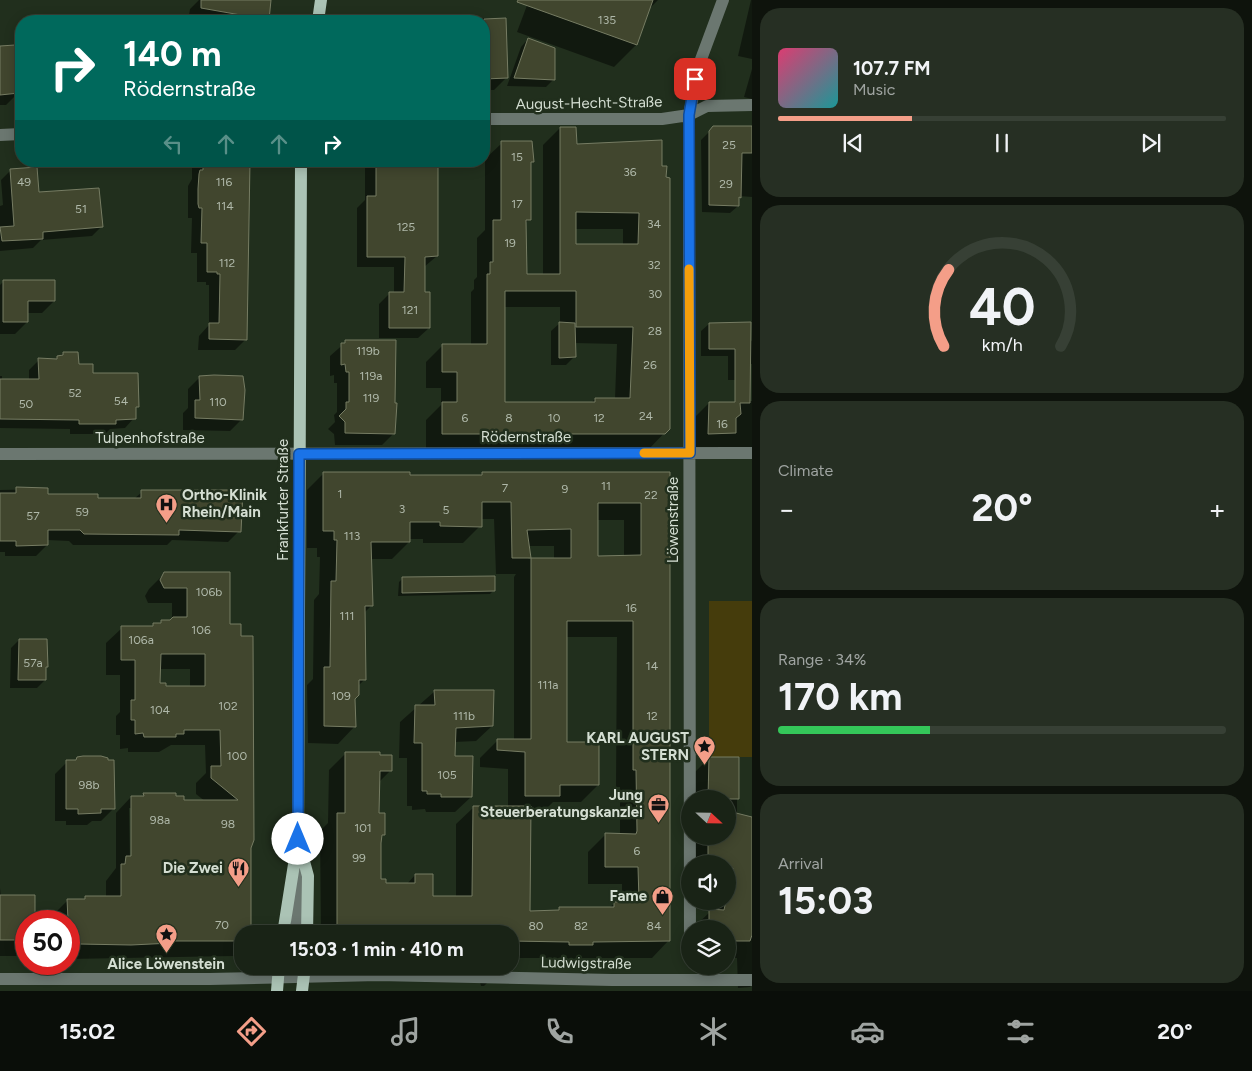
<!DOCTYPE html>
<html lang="en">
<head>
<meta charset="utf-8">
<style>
  body { margin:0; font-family:Figtree,sans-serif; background:#262f23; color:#f1f3f6; height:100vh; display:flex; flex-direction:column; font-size:19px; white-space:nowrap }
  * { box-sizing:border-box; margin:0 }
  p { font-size:16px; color:#9fa4a1 }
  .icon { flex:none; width:28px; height:28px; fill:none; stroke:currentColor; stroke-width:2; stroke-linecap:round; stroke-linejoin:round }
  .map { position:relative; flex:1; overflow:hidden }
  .panel { display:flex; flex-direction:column; gap:8px; padding:8px; background:#0e130c; width:500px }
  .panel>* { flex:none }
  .guide { position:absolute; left:15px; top:15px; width:475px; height:152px; border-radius:20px; box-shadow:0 2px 12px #0003,0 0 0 1px #374035; background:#00695c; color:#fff; overflow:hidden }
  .needle { width:32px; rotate:112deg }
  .buttons { position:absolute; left:681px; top:790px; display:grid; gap:10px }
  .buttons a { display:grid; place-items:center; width:55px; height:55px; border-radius:50%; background:#192316; box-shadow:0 2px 12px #0003,0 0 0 1px #374035; font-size:25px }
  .speed { position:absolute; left:15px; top:910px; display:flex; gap:10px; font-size:25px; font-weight:700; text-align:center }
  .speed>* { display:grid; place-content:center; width:65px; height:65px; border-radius:50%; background:#192316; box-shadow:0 2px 12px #0003,0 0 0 1px #374035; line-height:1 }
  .speed .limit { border:8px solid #d22; background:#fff; color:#111 }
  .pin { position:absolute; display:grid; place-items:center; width:42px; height:42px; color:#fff; margin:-21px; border-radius:10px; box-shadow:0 2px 8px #0006 }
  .me { position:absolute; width:55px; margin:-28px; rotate:0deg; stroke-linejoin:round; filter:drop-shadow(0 0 4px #0008) }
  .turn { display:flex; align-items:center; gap:18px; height:105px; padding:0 25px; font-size:22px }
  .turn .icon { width:65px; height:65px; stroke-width:2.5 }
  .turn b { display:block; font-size:35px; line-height:42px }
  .lanes { display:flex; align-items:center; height:48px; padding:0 25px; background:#0003; justify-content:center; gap:25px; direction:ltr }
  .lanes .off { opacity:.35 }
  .big { font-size:38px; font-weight:700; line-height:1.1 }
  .panel .tile { flex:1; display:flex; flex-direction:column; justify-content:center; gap:8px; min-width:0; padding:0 18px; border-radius:20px; background:#262f23 }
  .panel .dial { align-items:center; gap:0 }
  .dial svg { height:130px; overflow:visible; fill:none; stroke:#374035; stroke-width:7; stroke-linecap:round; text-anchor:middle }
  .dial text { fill:#f1f3f6; stroke:none }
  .song { display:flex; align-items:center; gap:15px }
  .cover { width:60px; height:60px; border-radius:8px; background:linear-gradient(135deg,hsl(340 70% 55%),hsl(180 70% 35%)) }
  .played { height:5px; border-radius:2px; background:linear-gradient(90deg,#f49e88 30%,#374035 30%) }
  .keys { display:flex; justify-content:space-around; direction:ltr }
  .heat { display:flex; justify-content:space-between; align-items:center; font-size:28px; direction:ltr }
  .charge { height:8px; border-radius:4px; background:linear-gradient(90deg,#34c759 34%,#374035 0) }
  .trip { position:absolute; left:234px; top:925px; width:285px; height:50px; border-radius:20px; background:#192316; box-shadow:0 2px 12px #0003,0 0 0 1px #374035; font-weight:700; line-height:50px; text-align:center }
  .tabs { display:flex; height:80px; justify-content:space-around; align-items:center; background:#0a0e09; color:#9fa4a1 }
  .tabs .icon { width:35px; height:35px }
  .tabs .on { color:#f49e88 }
  .tabs b { font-size:22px; color:#f1f3f6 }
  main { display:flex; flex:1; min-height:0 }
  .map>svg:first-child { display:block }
  .green { fill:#453c0c }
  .shadow { fill:#0007; fill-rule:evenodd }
  .building { fill:#41462e; stroke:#767c63; fill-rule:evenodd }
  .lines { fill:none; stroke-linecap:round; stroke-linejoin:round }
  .minor { stroke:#6b7770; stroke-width:12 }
  .major { stroke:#abc3b5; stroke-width:12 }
  .route-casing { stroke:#114b97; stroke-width:12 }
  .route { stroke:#1a73e8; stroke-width:9 }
  .slow { stroke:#f59e0b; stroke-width:9 }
  .labels { text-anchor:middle; stroke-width:5; stroke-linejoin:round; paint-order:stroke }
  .number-label { font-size:12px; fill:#afb8a9 }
  .street-label { font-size:15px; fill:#d4ded2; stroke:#212f1d }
  .poi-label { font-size:15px; font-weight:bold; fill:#d4ded2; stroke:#212f1d; text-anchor:end }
</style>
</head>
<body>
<main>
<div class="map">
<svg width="752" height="991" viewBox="0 0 752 991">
  <rect width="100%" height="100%" fill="#212f1d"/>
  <!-- green -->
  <path class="green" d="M709 601H752V757H709Z"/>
  <!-- shadow -->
  <path class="shadow" d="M199 0H271L266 21H188L190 9Z
    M529 0H658L648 10 636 45 614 67 517 32Z
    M751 0H752V59L738 56Z
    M471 18 504 19 506 78 494 90H484V21H468Z
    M528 39 554 79 546 87 507 86 521 47Z
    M0 48 18 93 6 105H0Z
    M752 69V99L744 97Z
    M714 127H752V197L739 196 738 206 730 213 702 212 701 140Z
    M560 128 575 146 660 141 669 428 648 450H426V420L441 405V388H426V362L443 345H471V292L474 289V280L477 277V238L485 230V159L502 143 532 161 530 164 529 219 525 224 526 275H543V145ZM575 229H623V245H575ZM504 307H560V323L551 331V365H566L574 357V343L617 344 615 399H595L591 403H504Z
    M197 161H247L246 339 235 350H198L199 336 209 325V285H206V282H197V253H191L192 218H188V186L192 179V166Z
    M365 161H437V256L424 267V293L429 328 418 338H379V304L390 293H394V267H357V208L365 200Z
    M11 170 38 194 101 227 92 236 41 240 33 248 0 251V206L3 205 1 180Z
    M4 281 54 301 42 313H27V322L15 334H0V285Z
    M709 324 752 341V364H749L741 380H728V356H701V331Z
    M346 342 394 433 382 445H335L334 434 328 429 335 422 334 415 337 412V383H334V375L330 376V356Z
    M63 353 137 406 135 409 134 418 125 428 110 429 105 434H70V429L0 428V376H2V380H29V370L39 360H54Z
    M200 377 242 419 230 431 183 430V413L188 408V389Z
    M736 401H752V450H692V420L709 403H733Z
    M324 473 479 476 482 473H669V940L652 958H578L575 962H552V958H510V934H321L320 831 328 823 329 770 346 753 390 771 378 783V814L384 834 381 837 380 881 385 884H407L415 875 432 897 456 898V824L474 807H508V769L480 767V758L498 740H514V577L516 574H496L494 519H480V526L463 543H423V539H409V542L392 559H370L371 606 363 614 365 679 358 686 354 699 355 726 338 744 308 743 307 685 313 679 314 600 319 594 320 557H317V548H307V490ZM597 520H624V557L597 558ZM528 546H554V559H528L530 557ZM566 637H617L616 787H620V835H605L588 852V884H622V903H615L609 908H559L556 912H529V813H542L553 802H581L598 785 566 743Z
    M47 489V496L97 499H134L142 492 239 531 228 542 172 540 167 545H73L69 541 47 540V545L36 556H5V552H0V490Z
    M165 573H229L228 625 250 848 242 947 234 956 69 959V921H52V916L68 900 106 897V881L116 868V813L131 797H141L144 794 174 797 183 802H206L196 794V783L206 773 205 745H171L159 752H128V748L120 749V735H116V716L120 712V675H106V643L122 628H150L154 624 172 620V603H148L145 596 149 589ZM159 669H190V687H165L159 684ZM129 808H132V863H130Z
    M402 579 494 590 490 594 398 596 399 582Z
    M19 640 45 680 37 688H10L11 648Z
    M435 691 492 726 476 741 454 742 453 757 471 797 455 812H426L425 809 412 810V806H407V758H399L400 722Z
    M709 758H737V814L752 818V985L750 987 738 988 737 958H728V929H692L711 911 713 901H728V864H692V836H728V799H692V775Z
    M77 759 113 809 101 821H92L87 825H66V821H55V774L67 762 74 761Z
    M0 888 1 897 34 896V921H26V948L18 956H0Z
    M476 966H501V969L484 986H481Z"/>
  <!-- building -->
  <path class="building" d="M201 0H271L269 20 201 8Z
    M518 0H653L637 45 517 2Z
    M506 18 508 78 484 79V19Z
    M528 38 555 48V80L514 78Z
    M15 45 19 93 0 95V46Z
    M713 126H752V153H742L741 198 739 197V206L709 205V131Z
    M560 127H576L577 144 662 140V166H667L666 177 670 178V429L665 434H442V402H457V372H442V344H487V274H490V262H493V220H501V141H532L534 162H531V220H526L527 274H560ZM576 212 639 213 638 244H576ZM505 291H576V327H633L630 398H595V402H505Z
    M203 161H250L247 340 209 339V323H219L220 274H217V272H207V243H201L202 208H199L198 204V189L199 174 200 170H203Z
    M376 161H438V256L425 257V292H430V328H389V292H404L405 257H367V196H376Z
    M37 167 39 192 99 188 103 227 43 232V239L2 241 0 227 14 226 10 169Z
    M3 280H55V301H28V322H3Z
    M559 322 575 323 576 357 559 358Z
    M751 322 750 403H740L741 414 736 418V433L708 434 709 402H735V349H709V323Z
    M345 340H396L395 403H397L395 434 345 433V422L339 416 346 409V402H349V372H346L345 364 341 365V343H345Z
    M63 352H78L79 364H93V373H138L139 407H136V419L116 420V424H79V420L0 419V379H39L38 358 57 359V356L63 355Z
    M214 375 243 376 245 390 243 420 195 418V400H200L199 376Z
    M323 472H410V475H482V472H670V941L593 942V945H569V942L510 941V934H337V813H345V752H380V755H392V771H380L379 813H385V835H382L381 843V879H386V883H415V874H433V896H472L473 806H531L530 911 559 910V907H614V902L639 901 638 867H605V833L636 834 637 831 636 770H633V621H567V742H599V785H560V796H525V752L497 750V739H531V558H571V529L527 530 531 558H512L511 502H482V527L440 526V522H410V542H371L373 606H365L366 680H359V695L355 699 356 727 324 726V667H330L331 581H336L337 540H334V531H323ZM598 503H641V555L598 556Z
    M16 487 48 488V494H98V498H141V490H243L241 532 179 530V535L84 534 80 530H48V545L16 546V541H0V493H16Z
    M164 572H230V624H241V636H253L254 840 251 848V934H242V941H172V943L131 945 79 944V941H69L67 899H85V896H121V864H125L126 856H131V796H144L143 793H176V796H184V800H238L211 778V766H221L220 730H184V734H176V737H144L143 733 135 734V720H131V700H135V660H121V626H153V623H161V620H170L173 617H187V588H164L160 580ZM161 654H205V686H166V683H160Z
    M495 576V591L402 593V577Z
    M19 639H47L48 667H46V680H18Z
    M434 690H494L493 726 456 728 455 756H473L472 797H441V794H427V791H422V743H414L415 705H435Z
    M83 756H101L108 758V760H114L115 809H101V813L78 814V809H66V760H76L77 757Z
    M709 757H739V799H708Z
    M728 811 752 817V935L750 941H728V929H709V909L724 910 733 868 728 867V864H708V836H728Z
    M0 895H35V921H26V940H0Z"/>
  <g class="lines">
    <!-- minor -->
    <path class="minor" d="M484 119H662L689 115 707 106 752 105
      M0 135 21 134
      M0 454 752 453
      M296 934 299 885 302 871 306 874 307 883
      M690 955 689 115 700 62 723 0
      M0 979H210L378 975 612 980H752"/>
    <!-- major -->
    <path class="major" d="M318 21 321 0
      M299 843 308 876 307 934
      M283 934 298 839 301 161
      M277 991 279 966
      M302 991 305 966"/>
  </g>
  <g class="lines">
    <defs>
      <path id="route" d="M298 839 299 454 690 453 689 115 695 79"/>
    </defs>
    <!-- route casing -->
    <use href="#route" class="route-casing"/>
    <!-- route -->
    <use href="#route" class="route"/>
    <!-- slow -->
    <path class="slow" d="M644 453H690L689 269"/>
  </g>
  <!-- icons -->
  <defs>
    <symbol id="hospital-pin" viewBox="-11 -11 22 30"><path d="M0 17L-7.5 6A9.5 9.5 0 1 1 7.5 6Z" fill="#f49e88" stroke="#212f1d"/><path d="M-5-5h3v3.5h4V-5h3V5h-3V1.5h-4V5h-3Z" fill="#111"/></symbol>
    <symbol id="sight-pin" viewBox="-11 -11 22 30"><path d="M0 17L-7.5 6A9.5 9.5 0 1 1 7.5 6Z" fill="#f49e88" stroke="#212f1d"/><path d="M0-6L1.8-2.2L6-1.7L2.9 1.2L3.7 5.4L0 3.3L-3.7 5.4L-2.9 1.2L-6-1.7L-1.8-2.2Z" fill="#111"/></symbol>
    <symbol id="office-pin" viewBox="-11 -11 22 30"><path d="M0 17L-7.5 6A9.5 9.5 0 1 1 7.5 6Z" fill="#f49e88" stroke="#212f1d"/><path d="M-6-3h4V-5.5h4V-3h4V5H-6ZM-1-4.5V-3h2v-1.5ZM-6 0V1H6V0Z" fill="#111"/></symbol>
    <symbol id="restaurant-pin" viewBox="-11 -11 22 30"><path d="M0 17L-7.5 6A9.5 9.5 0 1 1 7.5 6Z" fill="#f49e88" stroke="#212f1d"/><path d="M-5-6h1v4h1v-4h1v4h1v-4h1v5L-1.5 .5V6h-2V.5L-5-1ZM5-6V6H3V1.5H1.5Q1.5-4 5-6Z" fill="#111"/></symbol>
    <symbol id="shop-pin" viewBox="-11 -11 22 30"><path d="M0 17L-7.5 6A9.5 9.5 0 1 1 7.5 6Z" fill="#f49e88" stroke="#212f1d"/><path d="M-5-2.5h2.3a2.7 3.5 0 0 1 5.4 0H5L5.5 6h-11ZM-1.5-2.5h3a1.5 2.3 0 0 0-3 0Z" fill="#111"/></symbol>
  </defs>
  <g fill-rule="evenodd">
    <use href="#hospital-pin" x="154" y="492" width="25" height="34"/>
    <use href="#sight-pin" x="692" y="734" width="25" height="34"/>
    <use href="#office-pin" x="646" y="792" width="25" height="34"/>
    <use href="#restaurant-pin" x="226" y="856" width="25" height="34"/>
    <use href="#shop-pin" x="650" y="884" width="25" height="34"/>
    <use href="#sight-pin" x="154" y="922" width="25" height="34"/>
  </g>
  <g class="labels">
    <!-- number labels -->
    <g class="number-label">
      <text x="607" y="24">135</text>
      <text x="729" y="149">25</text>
      <text x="517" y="161">15</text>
      <text x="630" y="176">36</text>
      <text x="24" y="186">49</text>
      <text x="224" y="186">116</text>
      <text x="726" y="188">29</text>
      <text x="517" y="208">17</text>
      <text x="225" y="210">114</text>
      <text x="81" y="213">51</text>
      <text x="654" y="228">34</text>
      <text x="406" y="231">125</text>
      <text x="510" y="247">19</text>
      <text x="227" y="267">112</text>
      <text x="654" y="269">32</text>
      <text x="655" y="298">30</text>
      <text x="410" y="314">121</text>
      <text x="655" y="335">28</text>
      <text x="368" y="355">119b</text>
      <text x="650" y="369">26</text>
      <text x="371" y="380">119a</text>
      <text x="75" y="397">52</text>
      <text x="371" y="402">119</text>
      <text x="121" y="405">54</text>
      <text x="218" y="406">110</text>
      <text x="26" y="408">50</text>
      <text x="646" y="420">24</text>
      <text x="465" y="422">6</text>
      <text x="509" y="422">8</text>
      <text x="554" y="422">10</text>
      <text x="599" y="422">12</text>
      <text x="722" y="428">16</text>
      <text x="606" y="490">11</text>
      <text x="505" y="492">7</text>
      <text x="565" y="493">9</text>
      <text x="340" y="498">1</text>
      <text x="651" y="499">22</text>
      <text x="402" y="513">3</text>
      <text x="446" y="514">5</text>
      <text x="82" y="516">59</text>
      <text x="33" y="520">57</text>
      <text x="352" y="540">113</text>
      <text x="209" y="596">106b</text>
      <text x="631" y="612">16</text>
      <text x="347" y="620">111</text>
      <text x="201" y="634">106</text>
      <text x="141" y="644">106a</text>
      <text x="33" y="667">57a</text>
      <text x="652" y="670">14</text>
      <text x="548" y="689">111a</text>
      <text x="341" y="700">109</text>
      <text x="228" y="710">102</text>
      <text x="160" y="714">104</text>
      <text x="464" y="720">111b</text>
      <text x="652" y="720">12</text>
      <text x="237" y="760">100</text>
      <text x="447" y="779">105</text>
      <text x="89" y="789">98b</text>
      <text x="160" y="824">98a</text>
      <text x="228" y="828">98</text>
      <text x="363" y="832">101</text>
      <text x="637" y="855">6</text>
      <text x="359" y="862">99</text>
      <text x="222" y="929">70</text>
      <text x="536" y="930">80</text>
      <text x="581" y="930">82</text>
      <text x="654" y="930">84</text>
    </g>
    <!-- street labels -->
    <g class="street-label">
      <text transform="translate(589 103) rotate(-1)" y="5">August-Hecht-Straße</text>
      <text x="526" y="442">Rödernstraße</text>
      <text x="150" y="443">Tulpenhofstraße</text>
      <text transform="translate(283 500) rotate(-90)" y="5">Frankfurter Straße</text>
      <text transform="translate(673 520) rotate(-90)" y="5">Löwenstraße</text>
      <text transform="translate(586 963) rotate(1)" y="5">Ludwigstraße</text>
    </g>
    <!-- poi labels -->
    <g class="poi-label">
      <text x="182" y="500" text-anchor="start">Ortho-Klinik<tspan x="182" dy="17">Rhein/Main</tspan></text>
      <text x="689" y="743">KARL AUGUST<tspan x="689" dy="17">STERN</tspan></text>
      <text x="643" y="800">Jung<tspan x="643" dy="17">Steuerberatungskanzlei</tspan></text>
      <text x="223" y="873">Die Zwei</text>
      <text x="647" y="901">Fame</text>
      <text x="166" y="969" text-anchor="middle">Alice Löwenstein</text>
    </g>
  </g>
</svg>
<div class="buttons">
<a><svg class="needle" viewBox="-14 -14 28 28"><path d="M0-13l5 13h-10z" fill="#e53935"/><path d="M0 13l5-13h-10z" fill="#9fa4a1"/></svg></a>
<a><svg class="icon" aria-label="sound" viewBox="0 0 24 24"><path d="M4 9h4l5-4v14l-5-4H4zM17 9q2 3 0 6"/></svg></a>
<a><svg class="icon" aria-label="layers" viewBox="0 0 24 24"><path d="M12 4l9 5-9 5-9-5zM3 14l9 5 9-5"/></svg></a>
</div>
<div class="speed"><div class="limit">50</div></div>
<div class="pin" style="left:695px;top:79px;background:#d93025"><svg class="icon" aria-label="arrive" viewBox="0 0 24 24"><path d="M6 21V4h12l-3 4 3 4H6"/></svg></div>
<svg class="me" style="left:298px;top:839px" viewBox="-20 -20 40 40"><circle r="19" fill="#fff"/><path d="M0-13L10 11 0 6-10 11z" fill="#1a73e8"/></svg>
<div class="trip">15:03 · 1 min · 410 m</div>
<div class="guide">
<div class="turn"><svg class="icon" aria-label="right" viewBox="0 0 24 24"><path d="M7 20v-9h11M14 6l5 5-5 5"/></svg><div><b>140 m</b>Rödernstraße</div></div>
<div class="lanes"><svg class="icon off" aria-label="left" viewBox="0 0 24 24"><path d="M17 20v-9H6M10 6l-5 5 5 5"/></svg><svg class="icon off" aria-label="ahead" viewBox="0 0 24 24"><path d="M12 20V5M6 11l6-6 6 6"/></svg><svg class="icon off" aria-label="ahead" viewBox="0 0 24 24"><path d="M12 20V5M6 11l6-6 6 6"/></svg><svg class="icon" aria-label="right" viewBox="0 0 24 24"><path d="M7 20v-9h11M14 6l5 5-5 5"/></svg></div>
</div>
</div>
<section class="panel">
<div class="tile">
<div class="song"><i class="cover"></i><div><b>107.7 FM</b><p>Music</p></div></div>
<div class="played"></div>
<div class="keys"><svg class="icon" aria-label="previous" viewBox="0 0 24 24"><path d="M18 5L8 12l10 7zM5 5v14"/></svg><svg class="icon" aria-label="pause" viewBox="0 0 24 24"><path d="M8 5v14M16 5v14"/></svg><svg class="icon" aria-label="next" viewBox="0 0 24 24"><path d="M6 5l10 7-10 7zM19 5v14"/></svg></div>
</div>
<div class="tile dial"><svg viewBox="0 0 100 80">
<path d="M14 69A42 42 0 1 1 86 69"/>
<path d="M14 69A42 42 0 0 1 17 22" stroke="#f49e88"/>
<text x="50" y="56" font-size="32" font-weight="700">40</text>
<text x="50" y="72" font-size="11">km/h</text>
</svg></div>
<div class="tile"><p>Climate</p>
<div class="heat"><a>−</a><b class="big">20°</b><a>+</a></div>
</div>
<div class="tile"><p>Range · 34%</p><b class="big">170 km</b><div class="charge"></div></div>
<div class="tile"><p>Arrival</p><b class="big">15:03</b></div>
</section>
</main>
<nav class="tabs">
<b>15:02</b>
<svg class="icon on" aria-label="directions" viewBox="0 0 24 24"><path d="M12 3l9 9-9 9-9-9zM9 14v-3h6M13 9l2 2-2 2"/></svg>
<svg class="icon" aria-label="music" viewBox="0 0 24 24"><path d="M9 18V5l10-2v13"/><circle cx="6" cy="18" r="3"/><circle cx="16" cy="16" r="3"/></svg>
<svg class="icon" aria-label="phone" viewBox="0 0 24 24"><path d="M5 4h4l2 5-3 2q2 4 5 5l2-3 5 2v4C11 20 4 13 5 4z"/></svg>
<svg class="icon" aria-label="climate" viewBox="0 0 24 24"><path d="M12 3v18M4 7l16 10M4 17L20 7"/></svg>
<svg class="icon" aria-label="car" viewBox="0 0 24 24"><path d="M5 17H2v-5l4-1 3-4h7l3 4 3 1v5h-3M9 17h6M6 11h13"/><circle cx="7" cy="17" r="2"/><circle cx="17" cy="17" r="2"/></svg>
<svg class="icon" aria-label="filters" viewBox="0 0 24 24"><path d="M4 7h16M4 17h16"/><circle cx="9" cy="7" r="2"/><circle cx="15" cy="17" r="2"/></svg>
<b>20°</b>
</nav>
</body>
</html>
